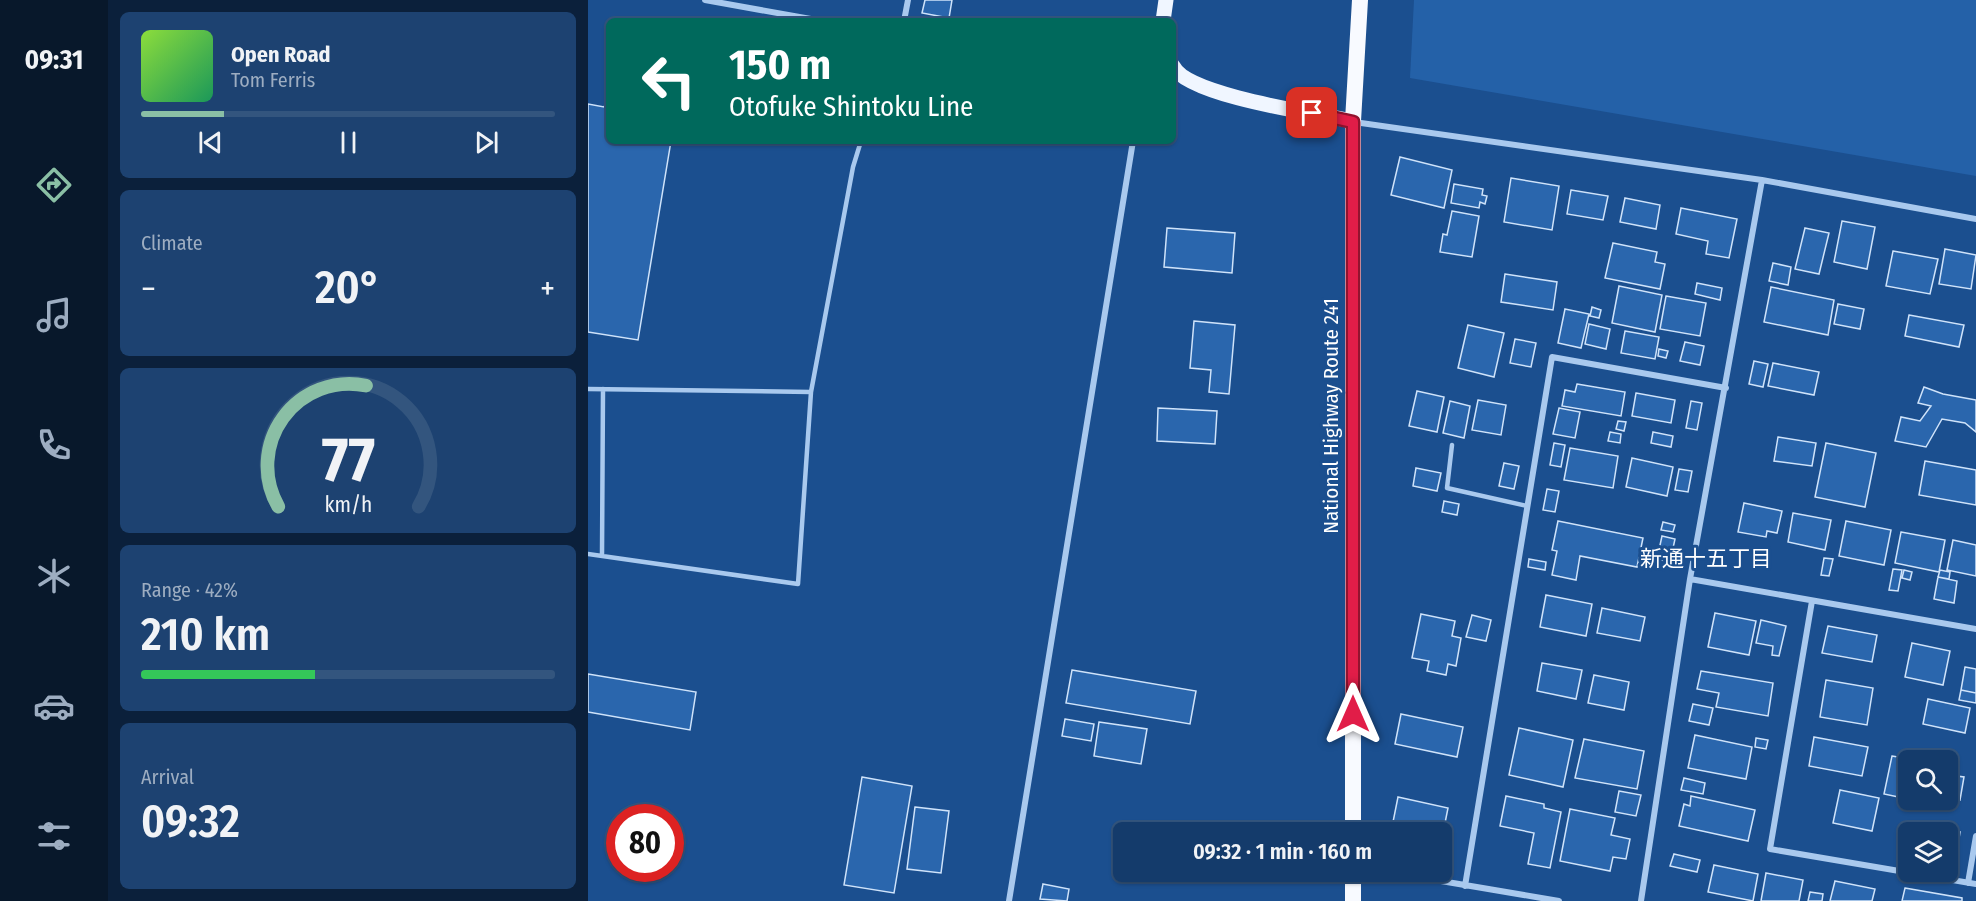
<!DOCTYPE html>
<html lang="en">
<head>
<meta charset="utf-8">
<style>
  body { margin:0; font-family:"Fira Sans Condensed","Noto Sans JP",sans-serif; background:#1d4271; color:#f1f3f6; height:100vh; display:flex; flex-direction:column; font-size:22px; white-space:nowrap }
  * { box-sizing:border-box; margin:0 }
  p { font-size:20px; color:#9dadc1 }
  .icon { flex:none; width:33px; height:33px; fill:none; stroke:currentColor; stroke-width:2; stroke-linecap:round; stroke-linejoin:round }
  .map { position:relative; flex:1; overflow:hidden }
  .drawer { display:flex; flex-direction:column; gap:12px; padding:12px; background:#0b203b; width:480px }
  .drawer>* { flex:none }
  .top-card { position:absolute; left:18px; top:18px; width:570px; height:126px; border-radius:9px; box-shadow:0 2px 4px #0004,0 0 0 2px #33557e; background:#00695c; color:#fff; overflow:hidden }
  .buttons { position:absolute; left:1310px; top:750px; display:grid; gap:12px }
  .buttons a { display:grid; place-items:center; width:60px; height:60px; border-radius:9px; background:#143b6b; box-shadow:0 2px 4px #0004,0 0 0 2px #33557e; font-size:30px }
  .speed { position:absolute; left:18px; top:804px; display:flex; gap:12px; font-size:30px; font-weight:700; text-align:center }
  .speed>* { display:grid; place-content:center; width:78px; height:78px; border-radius:50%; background:#143b6b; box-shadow:0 2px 4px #0004,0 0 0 2px #33557e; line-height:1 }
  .speed .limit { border:9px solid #d22; background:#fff; color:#111 }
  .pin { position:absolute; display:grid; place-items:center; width:51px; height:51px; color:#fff; margin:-26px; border-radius:12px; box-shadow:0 3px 9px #0006 }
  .me { position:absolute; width:66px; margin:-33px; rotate:0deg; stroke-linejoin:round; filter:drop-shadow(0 0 4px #0008) }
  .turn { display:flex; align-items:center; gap:21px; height:126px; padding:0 24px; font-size:27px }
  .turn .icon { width:78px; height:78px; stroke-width:2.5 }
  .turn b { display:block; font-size:42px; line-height:51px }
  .big { font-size:45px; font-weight:600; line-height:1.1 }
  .drawer .card { flex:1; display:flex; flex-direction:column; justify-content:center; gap:9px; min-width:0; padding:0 21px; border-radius:9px; background:#1d4271 }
  .drawer .dial { align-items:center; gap:0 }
  .dial svg { height:156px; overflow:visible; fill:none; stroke:#33557e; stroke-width:7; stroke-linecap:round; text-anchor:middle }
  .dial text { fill:#f1f3f6; stroke:none }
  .song { display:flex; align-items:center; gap:18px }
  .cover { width:72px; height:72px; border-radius:9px; background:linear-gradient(135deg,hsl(90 70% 55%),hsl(150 70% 35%)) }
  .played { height:6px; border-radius:3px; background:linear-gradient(90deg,#8abfa5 20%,#33557e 20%) }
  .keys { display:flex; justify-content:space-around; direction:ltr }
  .heat { display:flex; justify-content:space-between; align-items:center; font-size:33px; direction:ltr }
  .charge { height:9px; border-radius:4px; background:linear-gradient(90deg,#34c759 42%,#33557e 0) }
  .trip { position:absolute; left:525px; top:822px; width:339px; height:60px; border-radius:9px; background:#143b6b; box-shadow:0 2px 4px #0004,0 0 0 2px #33557e; font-weight:600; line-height:60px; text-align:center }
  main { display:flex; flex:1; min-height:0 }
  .tabs { display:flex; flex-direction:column; width:108px; justify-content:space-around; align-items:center; background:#08182b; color:#9dadc1 }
  .tabs .icon { width:42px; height:42px }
  .tabs .selected { color:#8abfa5 }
  .tabs b { font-size:27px; color:#f1f3f6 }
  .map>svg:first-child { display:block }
  .green { fill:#2461a8 }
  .building { fill:#2a66ad; stroke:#cfe3fa; stroke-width:1.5 }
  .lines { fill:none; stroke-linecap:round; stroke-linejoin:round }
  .service { stroke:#a9c9ee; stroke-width:4.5 }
  .minor { stroke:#a9c9ee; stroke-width:6 }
  .primary { stroke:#f0f6ff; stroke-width:15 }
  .trunk { stroke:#f8faff; stroke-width:16 }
  .route-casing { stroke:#92132f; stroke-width:15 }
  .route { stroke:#e11d48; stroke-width:10 }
  .labels { text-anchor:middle; stroke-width:6; stroke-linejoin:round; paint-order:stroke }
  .street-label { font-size:21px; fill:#fff; stroke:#1b4f8f }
  .neighbourhood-label { font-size:22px; fill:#fff; stroke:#1b4f8f }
</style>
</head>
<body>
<main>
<nav class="tabs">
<b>09:31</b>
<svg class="icon selected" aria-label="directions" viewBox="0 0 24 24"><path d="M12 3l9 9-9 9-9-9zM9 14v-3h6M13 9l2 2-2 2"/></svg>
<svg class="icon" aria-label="music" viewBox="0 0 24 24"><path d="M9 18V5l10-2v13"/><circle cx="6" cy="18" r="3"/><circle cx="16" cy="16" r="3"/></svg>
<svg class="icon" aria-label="phone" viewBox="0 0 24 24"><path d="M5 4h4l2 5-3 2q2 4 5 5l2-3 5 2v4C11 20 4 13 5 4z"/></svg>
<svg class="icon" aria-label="climate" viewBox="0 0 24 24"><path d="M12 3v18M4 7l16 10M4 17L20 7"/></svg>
<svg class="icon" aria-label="car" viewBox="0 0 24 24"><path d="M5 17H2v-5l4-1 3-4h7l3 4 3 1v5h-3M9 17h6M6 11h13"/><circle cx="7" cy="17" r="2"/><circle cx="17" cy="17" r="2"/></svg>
<svg class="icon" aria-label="filters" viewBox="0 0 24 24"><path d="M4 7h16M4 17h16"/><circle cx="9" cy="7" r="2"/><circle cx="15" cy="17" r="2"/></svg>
</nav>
<section class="drawer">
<div class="card">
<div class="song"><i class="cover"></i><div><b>Open Road</b><p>Tom Ferris</p></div></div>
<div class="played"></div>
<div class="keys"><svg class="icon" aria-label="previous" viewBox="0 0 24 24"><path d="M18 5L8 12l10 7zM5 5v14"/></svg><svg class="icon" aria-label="pause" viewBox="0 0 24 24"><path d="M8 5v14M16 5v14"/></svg><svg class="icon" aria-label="next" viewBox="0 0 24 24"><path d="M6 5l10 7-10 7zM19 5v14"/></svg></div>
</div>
<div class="card"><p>Climate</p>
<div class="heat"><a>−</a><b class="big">20°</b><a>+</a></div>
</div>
<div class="card dial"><svg viewBox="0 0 100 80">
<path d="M14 69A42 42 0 1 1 86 69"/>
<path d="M14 69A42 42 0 0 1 59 7" stroke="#8abfa5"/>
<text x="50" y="56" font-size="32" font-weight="700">77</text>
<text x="50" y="72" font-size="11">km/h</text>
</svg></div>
<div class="card"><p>Range · 42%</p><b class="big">210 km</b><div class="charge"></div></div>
<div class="card"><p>Arrival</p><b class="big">09:32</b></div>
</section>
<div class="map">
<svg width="1388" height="901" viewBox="0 0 1388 901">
  <rect width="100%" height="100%" fill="#1b4f8f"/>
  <!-- green -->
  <path class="green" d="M826 0H1388V176L822 78Z"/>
  <!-- building -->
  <path class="building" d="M337 0H364L361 18 334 13Z
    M21 96V141H83L50 340 0 332V104L16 107Z
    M812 157 864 170 856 208 803 195Z
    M923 178 971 186 964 230 916 222Z
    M866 184 895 189 894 195 899 196 897 204 892 202 891 208 863 203Z
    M983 190 1020 196 1015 220 979 214Z
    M1037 198 1072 205 1068 229 1032 222Z
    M1093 208 1149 219 1141 258 1118 254 1120 241 1088 234Z
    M864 211 891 216 884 257 852 252 855 234 859 235Z
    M1254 221 1287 227 1279 269 1246 262Z
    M579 228 647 233 644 273 576 267Z
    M1217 228 1241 233 1231 274 1207 269Z
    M1025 243 1069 252 1067 262 1077 264 1072 289 1017 278Z
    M1357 249 1388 255 1383 289 1351 284Z
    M1305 251 1350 259 1342 294 1298 286Z
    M1185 263 1203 267 1200 285 1181 281Z
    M917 274 969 282 965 310 913 302Z
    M1109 283 1134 288 1132 300 1107 294Z
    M1031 286 1074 295 1067 332 1024 323Z
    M1183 287 1246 300 1240 335 1176 322Z
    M1078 296 1118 303 1112 336 1072 329Z
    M1250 304 1276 309 1272 329 1246 324Z
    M1004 307 1013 310 1011 318 1002 316Z
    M977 309 1001 314 993 348 970 343Z
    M1321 315 1376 325 1371 347 1317 336Z
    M606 321 647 325 641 394 621 392 623 370 602 368Z
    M1001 324 1022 329 1018 349 997 344Z
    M880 325 916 333 906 377 870 368Z
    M1037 331 1071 337 1067 359 1033 353Z
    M927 339 948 343 943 367 922 363Z
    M1097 342 1116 346 1112 365 1092 361Z
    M1071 349 1080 351 1078 358 1070 356Z
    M1166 361 1180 364 1175 387 1161 384Z
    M1185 363 1231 372 1226 395 1180 386Z
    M989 384 1037 392 1033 416 974 406 977 390 987 392Z
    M1336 387 1355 394 1388 400V432L1377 423 1354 419 1338 447 1307 441 1313 417 1332 421 1343 406 1330 403Z
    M829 391 856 397 849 432 821 426Z
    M1048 393 1087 400 1083 423 1044 416Z
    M890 400 918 405 913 435 884 430Z
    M862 401 882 406 876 438 855 433Z
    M1103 401 1114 403 1109 430 1098 428Z
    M570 408 629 411 627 444 569 441Z
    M971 408 992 412 987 438 965 434Z
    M1030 421 1038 422 1036 431 1028 429Z
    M1022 432 1033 434 1032 443 1020 441Z
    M1065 432 1085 436 1083 447 1063 443Z
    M1190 437 1228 443 1224 466 1186 461Z
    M966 443 977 445 973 467 962 465Z
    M1238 443 1288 453 1277 507 1227 497Z
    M982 448 1030 456 1025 488 976 480Z
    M1044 458 1085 467 1079 496 1038 487Z
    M1337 461 1388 470V505L1331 495Z
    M916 463 931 466 926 489 911 486Z
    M828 468 853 473 849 491 825 486Z
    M1091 469 1104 471 1100 492 1087 490Z
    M959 489 971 491 967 512 955 510Z
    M856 501 871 504 869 515 854 512Z
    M1156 503 1194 511 1189 533 1179 531 1178 537 1150 532Z
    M1205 513 1243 520 1237 550 1200 542Z
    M970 521 1055 538 1049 567 992 556 988 580 964 575 969 551 964 550Z
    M1258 521 1303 530 1296 565 1251 556Z
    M1075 522 1087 525 1085 532 1073 530Z
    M1313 532 1357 540 1351 572 1307 563Z
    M1074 536 1087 539 1082 562 1069 559Z
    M1365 540 1388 545V576L1359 570Z
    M1236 558 1245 559 1241 576 1233 575Z
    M941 559 958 562 957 570 940 567Z
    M1305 569 1314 570 1310 591 1301 590Z
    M1316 570 1324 572 1322 580 1314 578Z
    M1352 570 1362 572 1361 579 1350 577Z
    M1350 577 1369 581 1366 603 1346 599Z
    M958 595 1004 604 998 636 952 627Z
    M1014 608 1057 617 1052 641 1009 633Z
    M1127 613 1168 621 1161 655 1120 647Z
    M833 614 867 621 864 636 873 638 868 666 860 664 858 675 839 671 841 661 824 658Z
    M884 615 903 620 898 641 878 637Z
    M1173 620 1198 626 1191 656 1184 655 1185 646 1168 643Z
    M1240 626 1289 635 1284 662 1234 653Z
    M1324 643 1362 651 1355 685 1317 677Z
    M954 663 994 670 988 699 949 691Z
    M1377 667 1388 669V693L1373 690Z
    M484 670 608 691 602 724 478 703Z
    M1113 671 1185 683 1180 716 1128 707 1131 693 1109 689Z
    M0 674 108 692 102 730 0 712Z
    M1006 675 1041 682 1036 710 1000 703Z
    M1238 680 1285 688 1279 725 1232 717Z
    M1373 690 1388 693V703L1371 700Z
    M1340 699 1382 708 1377 733 1335 724Z
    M1105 704 1125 708 1121 725 1101 721Z
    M813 714 875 727 869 757 807 744Z
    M477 719 506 724 503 741 474 736Z
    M511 722 559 729 553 764 506 756Z
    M931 728 985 740 975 787 921 775Z
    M1107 735 1164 747 1158 779 1100 768Z
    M1226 737 1280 747 1274 776 1221 766Z
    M1168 738 1180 740 1178 749 1167 747Z
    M996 739 1056 751 1049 789 987 778Z
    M1304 756 1328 760H1320V799L1296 794Z
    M1359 767 1370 769 1369 776 1376 777 1372 800 1365 798 1363 807 1322 800H1359Z
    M274 777 324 786 306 893 256 885Z
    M1096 778 1117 783 1115 794 1093 790Z
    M1252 790 1291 798 1284 831 1245 823Z
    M1031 791 1053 795 1048 816 1027 812Z
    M918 796 956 804V808L973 812 962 868 940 864 946 833 912 826Z
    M1103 796 1167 810 1160 841 1091 826 1096 804 1102 806Z
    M810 797 860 808 855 833 805 822Z
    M327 807 361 811 353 873 319 869Z
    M982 809 1027 818 1023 835 1042 839 1038 859 1025 857 1022 871 972 861Z
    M527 827 555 832H536V850L524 848Z
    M1352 829 1372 832 1369 852 1359 851V832H1351Z
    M1086 854 1112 860 1109 872 1082 866Z
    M1126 865 1170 874 1165 901 1120 892Z
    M1178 873 1215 880 1211 901H1173Z
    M1247 881 1287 889 1284 901H1242Z
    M455 884 481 889 479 901 452 899Z
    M1317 888 1374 898V901H1314Z
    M1222 892 1235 894 1234 901H1220Z"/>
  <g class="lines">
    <!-- service -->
    <path class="service" d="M0 389 223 392
      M864 445 859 488 939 506
      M0 554 210 584 223 392 265 167 273 141
      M14 556 15 389"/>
    <!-- minor -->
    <path class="minor" d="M117 0 234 21
      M316 21 320 0
      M766 122 1174 180 1388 219
      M1102 579 1388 629
      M1224 601 1182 849 1388 884
      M800 872 971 901
      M1380 883 1388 836
      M877 886 964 357 1138 388
      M421 901 545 141
      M1053 901 1102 579 1174 180"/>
    <!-- primary -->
    <path class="primary" d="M575 21 578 0
      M585 66C599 96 730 114 765 121"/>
    <!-- trunk -->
    <path class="trunk" d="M765 832V121L772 0
      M765 872V901"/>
  </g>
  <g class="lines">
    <defs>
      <path id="route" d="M724 113 765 122V714"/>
    </defs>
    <!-- route casing -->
    <use href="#route" class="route-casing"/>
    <!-- route -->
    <use href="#route" class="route"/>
  </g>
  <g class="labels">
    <!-- street labels -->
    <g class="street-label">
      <text transform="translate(743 416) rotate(-90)" y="7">National Highway Route 241</text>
    </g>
    <!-- neighbourhood labels -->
    <g class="neighbourhood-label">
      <text x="1118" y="566">新通十五丁目</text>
    </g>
  </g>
</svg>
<div class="buttons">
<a><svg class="icon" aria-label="search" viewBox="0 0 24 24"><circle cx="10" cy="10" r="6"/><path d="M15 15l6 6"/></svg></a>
<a><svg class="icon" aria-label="layers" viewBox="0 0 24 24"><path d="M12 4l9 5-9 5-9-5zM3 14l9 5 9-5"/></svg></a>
</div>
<div class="speed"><div class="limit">80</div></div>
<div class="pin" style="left:724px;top:113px;background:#d93025"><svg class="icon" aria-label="arrive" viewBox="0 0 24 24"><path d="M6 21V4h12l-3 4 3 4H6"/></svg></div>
<svg class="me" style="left:765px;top:714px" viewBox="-20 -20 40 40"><path d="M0-17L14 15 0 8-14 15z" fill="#e11d48" stroke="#fff" stroke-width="4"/></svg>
<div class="trip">09:32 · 1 min · 160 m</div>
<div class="top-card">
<div class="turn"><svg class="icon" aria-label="left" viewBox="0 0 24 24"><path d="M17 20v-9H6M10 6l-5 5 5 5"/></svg><div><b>150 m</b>Otofuke Shintoku Line</div></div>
</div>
</div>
</main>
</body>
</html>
